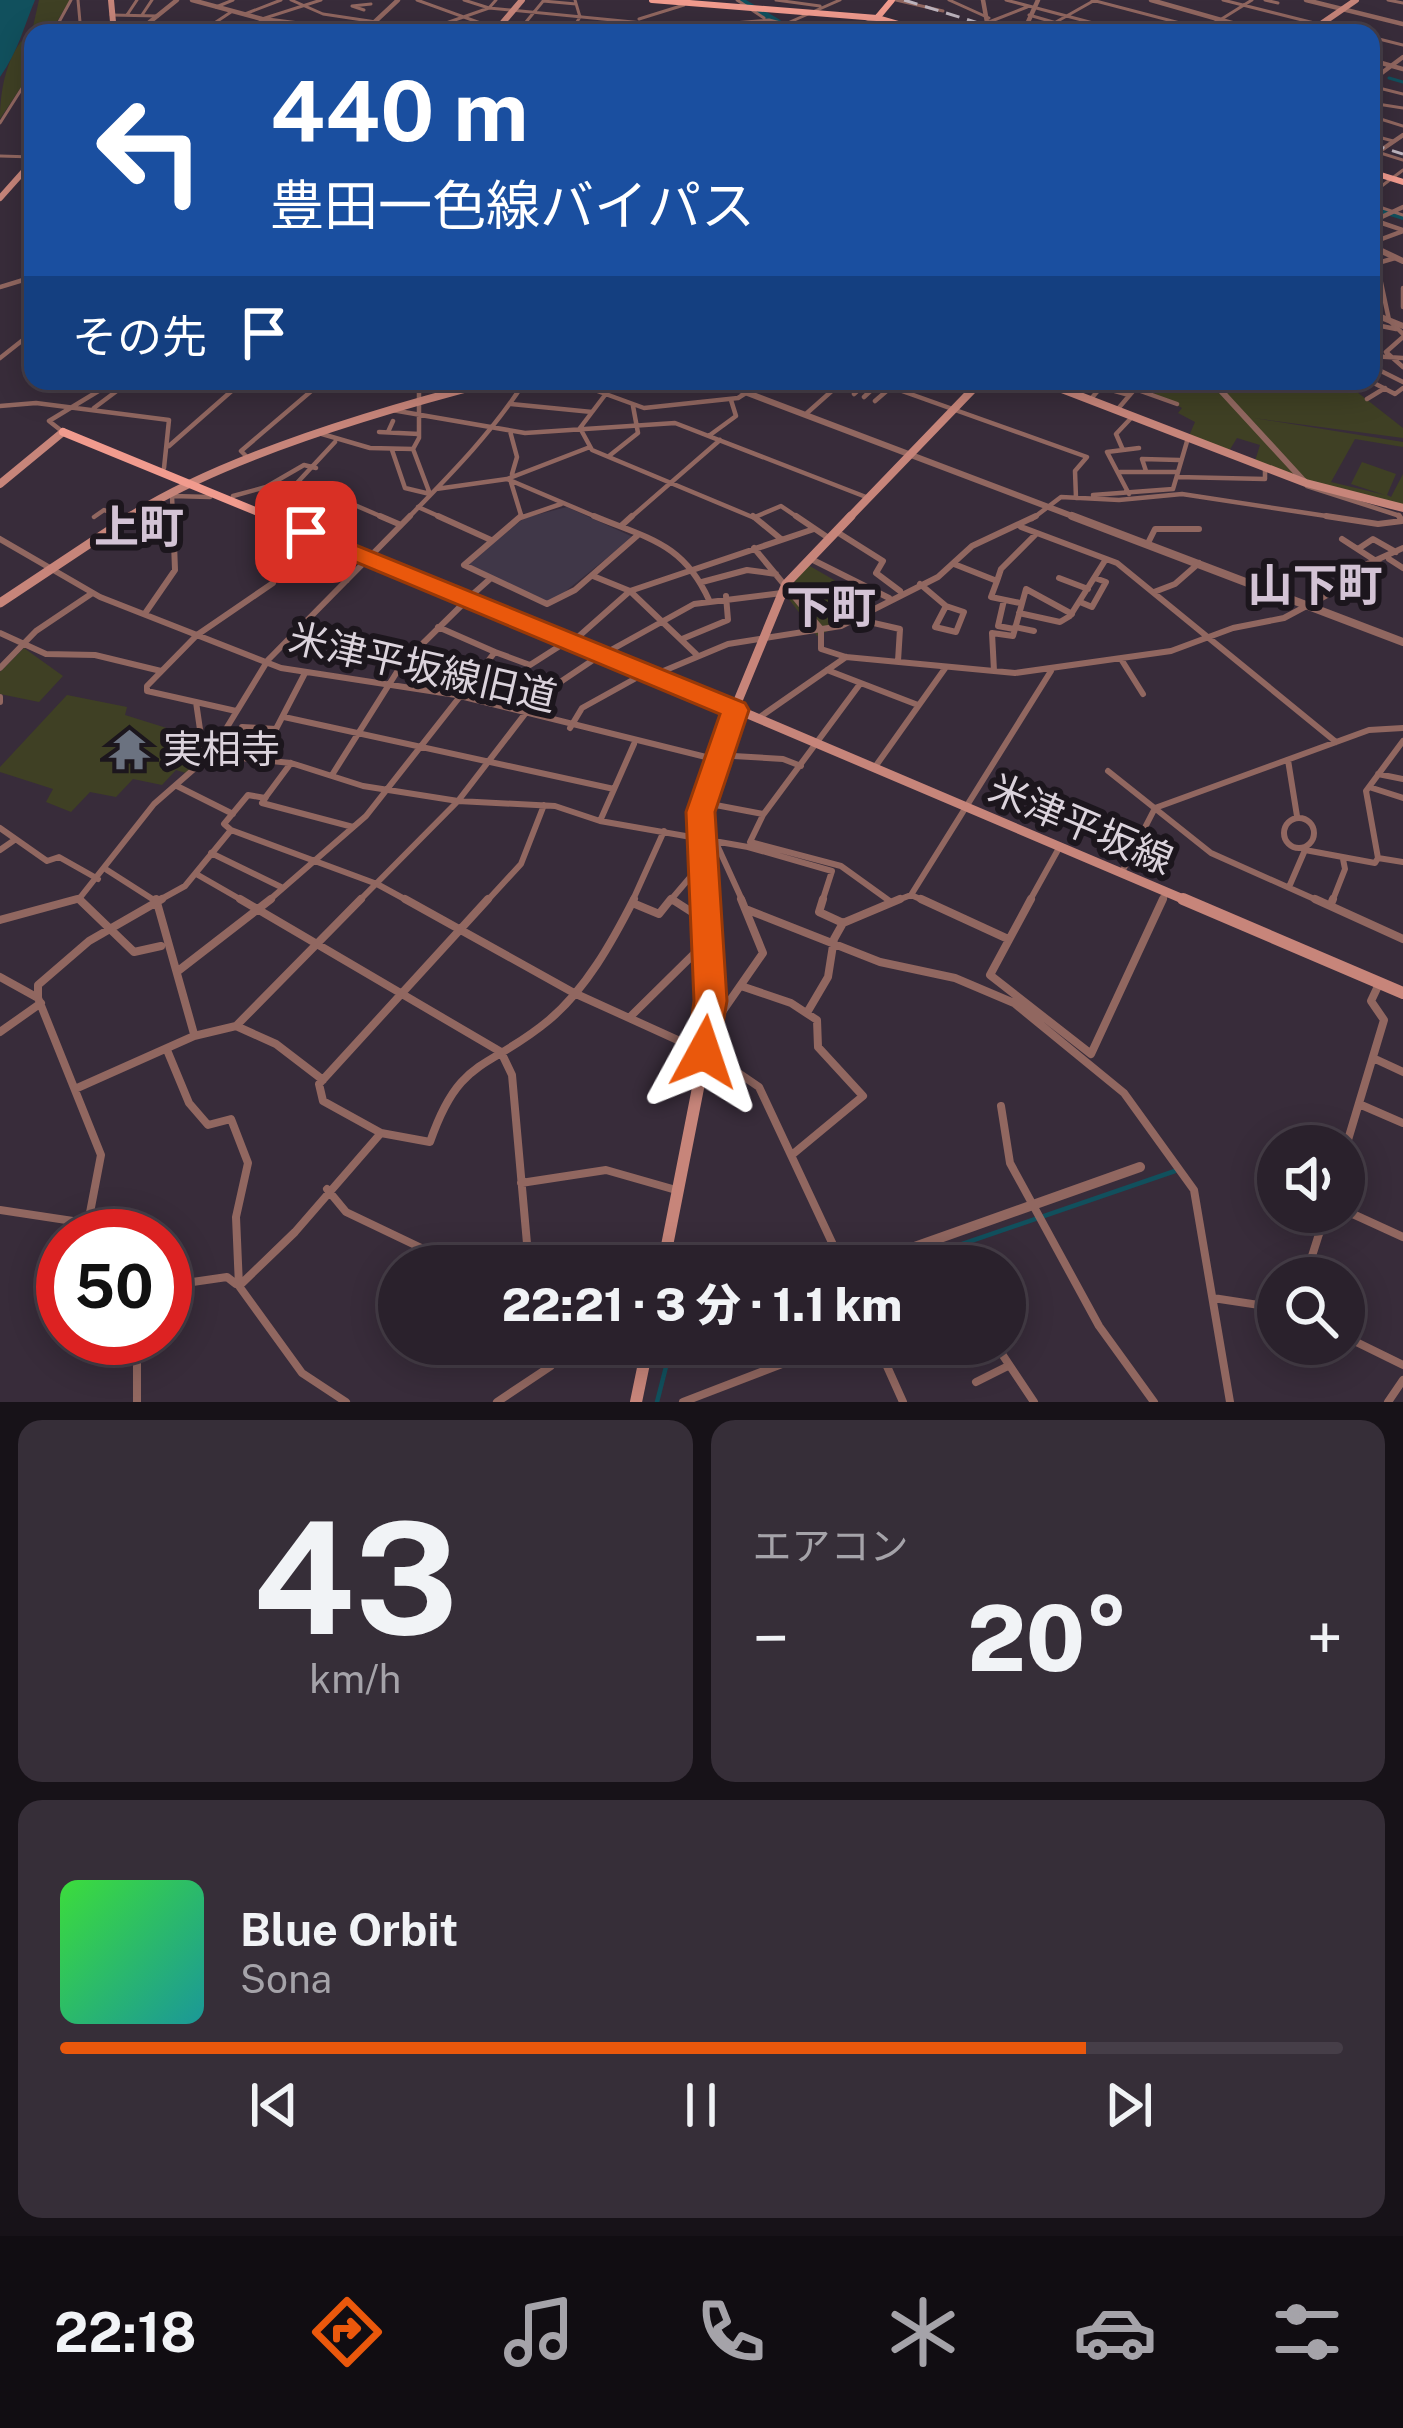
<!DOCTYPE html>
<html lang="ja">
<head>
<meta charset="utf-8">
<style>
  body { margin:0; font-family:"Public Sans","Noto Sans JP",sans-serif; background:#362e38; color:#f1f3f6; height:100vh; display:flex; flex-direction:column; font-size:45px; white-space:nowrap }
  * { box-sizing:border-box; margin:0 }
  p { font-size:39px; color:#a5a3a9 }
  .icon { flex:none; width:66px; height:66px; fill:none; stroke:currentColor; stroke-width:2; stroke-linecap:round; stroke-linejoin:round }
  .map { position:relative; height:1402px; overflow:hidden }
  .panel { display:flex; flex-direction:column; gap:18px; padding:18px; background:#171218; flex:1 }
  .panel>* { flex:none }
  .guide { position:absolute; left:24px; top:24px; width:1356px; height:366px; border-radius:24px; box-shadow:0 6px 30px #0003,0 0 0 3px #463e48; background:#1a4fa0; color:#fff; overflow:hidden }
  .buttons { position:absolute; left:1257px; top:1125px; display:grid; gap:24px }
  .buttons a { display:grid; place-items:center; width:108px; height:108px; border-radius:50%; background:#2a212c; box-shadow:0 6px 30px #0003,0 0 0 3px #463e48; font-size:60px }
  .speed { position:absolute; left:36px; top:1209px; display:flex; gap:24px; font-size:60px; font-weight:700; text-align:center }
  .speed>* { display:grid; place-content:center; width:156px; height:156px; border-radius:50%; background:#2a212c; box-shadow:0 6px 30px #0003,0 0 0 3px #463e48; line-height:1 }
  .speed .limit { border:18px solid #d22; background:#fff; color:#111 }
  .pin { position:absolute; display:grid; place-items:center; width:102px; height:102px; color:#fff; margin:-51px; border-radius:24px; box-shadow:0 6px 18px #0006 }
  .me { position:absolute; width:132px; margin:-66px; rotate:5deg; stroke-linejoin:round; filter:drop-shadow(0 0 9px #0008) }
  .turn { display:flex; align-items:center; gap:42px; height:252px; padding:0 48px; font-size:54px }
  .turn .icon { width:156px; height:156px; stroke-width:2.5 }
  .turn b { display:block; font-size:84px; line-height:102px }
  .then { display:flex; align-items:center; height:114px; padding:0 48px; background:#0003; gap:24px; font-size:45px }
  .big { font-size:90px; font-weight:800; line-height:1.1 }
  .panel .card { flex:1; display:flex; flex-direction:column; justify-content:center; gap:18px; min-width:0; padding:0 42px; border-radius:24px; background:#362e38 }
  .panel .dial { align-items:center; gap:0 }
  .dial b { font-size:156px; line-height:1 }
  .song { display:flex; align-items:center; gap:36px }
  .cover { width:144px; height:144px; border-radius:18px; background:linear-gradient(135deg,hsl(120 70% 55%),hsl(180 70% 35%)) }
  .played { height:12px; border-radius:6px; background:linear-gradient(90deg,#ea580c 80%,#463e48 80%) }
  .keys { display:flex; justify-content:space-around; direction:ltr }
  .heat { display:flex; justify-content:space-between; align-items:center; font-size:66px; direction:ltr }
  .panel .tiles { flex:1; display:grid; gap:18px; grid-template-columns:1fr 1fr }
  .card:last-child { grid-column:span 2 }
  .trip { position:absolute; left:378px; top:1245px; width:648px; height:120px; border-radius:60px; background:#2a212c; box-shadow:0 6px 30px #0003,0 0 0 3px #463e48; font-weight:800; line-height:120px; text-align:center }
  .tabs { display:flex; height:192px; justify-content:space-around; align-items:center; background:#110d12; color:#a5a3a9 }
  .tabs .icon { width:84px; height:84px }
  .tabs .selected { color:#ea580c }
  .tabs b { font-size:54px; color:#f1f3f6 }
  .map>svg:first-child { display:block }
  .education { fill:#403748 }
  .green { fill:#3f4024 }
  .water { fill:#11505d }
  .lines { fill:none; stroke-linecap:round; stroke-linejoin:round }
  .stream-far1 { stroke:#11505d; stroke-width:3 }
  .stream { stroke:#11505d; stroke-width:4.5 }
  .river { stroke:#11505d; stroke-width:6 }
  .minor-far3 { stroke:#916760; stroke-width:3 }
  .minor-far2 { stroke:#916760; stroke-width:4.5 }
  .minor-far1 { stroke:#916760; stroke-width:6 }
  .minor { stroke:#916760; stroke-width:8 }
  .tertiary-far3 { stroke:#916760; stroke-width:4.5 }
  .tertiary-far2 { stroke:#916760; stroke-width:6 }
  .tertiary-far1 { stroke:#916760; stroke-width:8 }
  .tertiary { stroke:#916760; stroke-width:10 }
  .secondary-far3 { stroke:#c7857a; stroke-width:6 }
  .secondary-far2 { stroke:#c7857a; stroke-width:8 }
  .secondary-far1 { stroke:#c7857a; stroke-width:9 }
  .secondary { stroke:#c7857a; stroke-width:12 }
  .primary-far2 { stroke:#f19b8e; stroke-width:6 }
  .primary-far1 { stroke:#f19b8e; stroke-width:8 }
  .primary { stroke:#f19b8e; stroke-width:10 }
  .rail { stroke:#bdb4be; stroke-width:3; stroke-dasharray:14 8; stroke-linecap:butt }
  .route { fill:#ea580c; stroke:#983908; stroke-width:3 }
  .labels { text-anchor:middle; stroke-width:12; stroke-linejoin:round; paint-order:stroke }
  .street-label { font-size:39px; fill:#dbd3dc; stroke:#1c161d }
  .poi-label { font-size:39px; fill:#dbd3dc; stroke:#1c161d; text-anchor:start }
  .quarter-label { font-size:45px; font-weight:bold; fill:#d3c3d5; stroke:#1c161d }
</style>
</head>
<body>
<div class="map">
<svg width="1403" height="1402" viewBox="0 0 1403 1402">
  <rect width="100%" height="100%" fill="#382c3a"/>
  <!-- education -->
  <path class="education" d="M567 507 633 537 551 603 467 565 524 518Z"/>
  <!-- green -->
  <path class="green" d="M39 0H70L50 33H33L31 72 0 119C0 90 7 49 32 31Z
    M1131 381H1343L1403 428V438L1254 418 1403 442V447L1355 439 1331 482 1385 495 1351 484 1362 462 1396 474 1387 495 1391 497 1403 474V506L1308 482 1255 461 1260 445 1237 438 1229 451 1189 436 1195 422 1178 413 1182 408Z
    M808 565 867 599 855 605 866 614 817 636 785 594Z
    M24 648 63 676 39 702 0 694V672Z
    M67 695 127 707 125 715 173 730 165 740 192 750 196 764 189 774 176 770 162 785 133 779 116 797 90 792 71 812 46 802 53 789 0 772V767Z"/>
  <!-- water -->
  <path class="water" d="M0 0H35C24 26 18 52 0 77Z"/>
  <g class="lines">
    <!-- stream-far1 -->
    <path class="stream-far1" d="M1389 78 1403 82"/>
    <!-- stream -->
    <path class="stream" d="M898 1266 1175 1171
      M657 1402 668 1359 703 1344"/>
    <!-- river -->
    <path class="river" d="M740 0 778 22
      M1371 207 1403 217"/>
    <!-- minor-far3 -->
    <path class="minor-far3" d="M78 0 81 33
      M291 0 323 14 449 33
      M417 0 508 33
      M464 0 489 8 684 27 769 20 819 33
      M737 0 764 18
      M776 0 820 6
      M896 0 943 11
      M949 0 989 18
      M1006 0 1131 33
      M1092 0 1218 33
      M1223 0 1354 33
      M1265 0 1278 3
      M1388 0 1403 3
      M543 1 576 4
      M216 7 233 0
      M364 10 352 6 371 4
      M245 14 281 0
      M111 15 158 16
      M127 15 137 0
      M142 15 152 0
      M1029 15 1091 33
      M262 19 321 0
      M639 19 684 5
      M1220 20 1252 0
      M989 22 1027 7
      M1056 22 1095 0
      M527 23 558 33
      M738 24 764 33
      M429 29 489 8 496 0
      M619 29 622 33
      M643 29 662 33
      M204 30 231 12
      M137 32 256 29
      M53 33 71 0
      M293 33 305 26
      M517 33 544 0
      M570 33 580 17 575 0
      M765 33 840 0
      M1042 33 1060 23
      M1371 37 1403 45
      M1371 86 1403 94
      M1371 103 1403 108
      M1371 116 1403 126
      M0 123 33 71
      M1371 135 1393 141
      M1371 150 1403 160
      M0 156 33 157
      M1371 194 1403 170
      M1371 204 1403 215
      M1371 219 1391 226"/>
    <!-- minor-far2 -->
    <path class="minor-far2" d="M1382 223 1403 230
      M1371 243 1403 231
      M1371 265 1395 258
      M1371 273 1380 278 1389 320 1403 334
      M0 287 33 277
      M1403 288V307
      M1371 324 1396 329
      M1403 337 1386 352 1403 367
      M1371 356 1403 358
      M0 358 33 332
      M1371 366 1403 382
      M419 381V438L413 449 430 494
      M570 381 644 408 738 398 765 381
      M874 381 1087 457 1075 471 1076 498
      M1116 381 1136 389
      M1370 381 1395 394 1403 388
      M1101 387 1129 395
      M1135 389 1177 404
      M854 394 868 381
      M864 397 879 383
      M1367 399 1385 388
      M1090 400 1106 381
      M875 401 890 388
      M511 404 592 412
      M0 406 36 403 169 420 164 468
      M94 408 130 381
      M392 410 525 433 675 423 866 497
      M1117 410 1134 390
      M807 413 843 381
      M580 428 592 450 757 519
      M580 428 605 395
      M510 431 517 457 512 474
      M63 432 49 421 115 381
      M379 432 419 434
      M388 432 393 421
      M322 434 370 448 413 449
      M710 435 736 416 731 400
      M335 442 296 484 301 495 350 503 387 519
      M169 446 243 381
      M590 447 507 479 601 519
      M392 450 405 488 430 494
      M1123 450 1116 434 1133 416
      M609 456 638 433 633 406
      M249 459 241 451 323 381
      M1146 471 1142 459 1179 460
      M1120 472H1176
      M1177 477 1265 479V467
      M510 479 521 515
      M1307 486 1397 515
      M436 489 507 479
      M1129 494 1107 452 1139 448
      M1093 495 1173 489 1188 438
      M172 496 210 497
      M172 496 173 519
      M233 496 266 487 304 465 316 468
      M418 507 445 519
      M1398 515 1401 519
      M94 517 104 510 125 518
      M755 517 781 506 800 519
      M326 519 347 505
      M407 519C449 476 493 432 525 381
      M517 519 561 504
      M629 519 720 440
      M1032 519 1061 497 1119 500 1182 494 1346 519"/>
    <!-- minor-far1 -->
    <path class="minor-far1" d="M120 516 125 518
      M380 516 401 525
      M438 516 491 540
      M521 516 464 565 547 604 575 590 638 535
      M594 516C649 539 683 543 709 600
      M753 516 781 539
      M796 516 827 537
      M1326 516 1378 524 1402 521 1399 516
      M621 526 632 516
      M1021 527 1117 563 1336 742
      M313 528 331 516
      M837 532 883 561 876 573 900 591
      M0 539 100 597 281 668 456 695 714 759
      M1342 539 1379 563
      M1148 543 1155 529H1199
      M754 548 821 629V649L846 657 1015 673 1171 651 1233 628 1284 618 1327 595 1343 575 1403 548
      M1358 549 1373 539 1396 552
      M285 553 347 580
      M811 559 889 598
      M1389 559 1403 568
      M954 564 997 581 991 597 1020 603
      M593 576 630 591 696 654
      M1059 578 1088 589
      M997 581 1001 569 1036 534
      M702 582 747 570 776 574
      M920 584 946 606
      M1154 592 1175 584 1199 563
      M473 594 491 578
      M1004 600 998 626 1014 629
      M1080 602 1092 607 1106 582 1095 578
      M946 606 964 612 956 632 935 627Z
      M146 612 175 570 173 516
      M1019 613 1060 622 1070 616 1106 559
      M856 619 900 629 898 661
      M438 627 495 652
      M1015 627 1034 631
      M0 633 46 654 95 655 161 671
      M578 637 630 591 814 529
      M682 639 728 620 726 596
      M611 650 694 604 782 593
      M1121 659 1143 694
      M0 668 36 631 91 594
      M827 670 918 705
      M994 671 992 633 1013 636 1026 589 1072 614
      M661 672 728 644 841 626 938 577 972 546 1036 516
      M860 684 763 815 750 842 841 866 891 902
      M0 697V702
      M196 702 236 711
      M284 717 614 789
      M757 719 846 657
      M242 727 276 729 304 675
      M570 728 582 708 647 672
      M1403 741 1366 791 1378 858 1403 862
      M210 755 291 763 363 786 458 801 555 806 600 821 748 847 832 871 822 902
      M210 755 203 750 196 702 147 691V686L197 635 273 583 279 559 306 532
      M716 755 783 759 801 766
      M1288 760 1297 816
      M875 767 946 667
      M1108 771 1211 853 1321 902
      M1378 774 1403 779
      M332 775 402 664 468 599
      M177 786 233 814
      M1369 787 1403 798
      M266 797 262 803 353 827
      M705 803 763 814
      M702 812 743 902
      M1284 833a15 15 0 1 1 30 0a15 15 0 1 1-30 0Z
      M600 821 634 744
      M0 828 47 861 59 857 98 879
      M231 830 377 884 410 902
      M231 830 224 824 248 795 265 798 291 763
      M0 850 13 841
      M1305 850 1375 863 1378 858
      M211 853 281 887
      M107 870 157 902
      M1121 874 1155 808 1369 730 1403 728
      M198 875 245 902
      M1289 887 1305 850
      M911 895 927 902
      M79 899 83 902
      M673 900 677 902
      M66 902 79 899 154 804 210 755 268 660 410 516
      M156 902 185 886 231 830
      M267 902 366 816 495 652 530 665 566 642
      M358 902 458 801 538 697 599 656
      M486 902 521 864 544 805
      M632 902 664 831
      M669 902 698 868
      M893 902 911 895 1051 671
      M1029 902 1059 848
      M1162 902 1166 893
      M1332 902 1345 869 1343 859"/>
    <!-- minor -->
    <path class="minor" d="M79 899 134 952 161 946
      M156 899 194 1034
      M240 899 501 1052 512 1075 529 1266
      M405 899 574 993 715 1057 759 1087 843 1266
      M488 899 319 1084 323 1101 381 1133 430 1142C460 1055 488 1071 549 1020 586 989 612 942 634 899
      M823 899 819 912 843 923
      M921 899 1008 939
      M1031 899 990 975 1091 1054
      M1315 899 1403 939
      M673 900 701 918
      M635 904 659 914 671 899
      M1331 904 1333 899
      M748 910 880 962 955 978 1014 1003 1124 1093 1194 1190 1230 1402
      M0 920 77 899
      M178 971 271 899
      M0 977 38 998
      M744 987 791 1003 817 1020 818 1047 863 1096 793 1154
      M808 1011 828 977 834 939 843 923 900 899
      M632 1015 702 946
      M713 1025 763 953 741 899
      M236 1026 276 1044 323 1080
      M0 1032 41 1003
      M167 1050 189 1103 208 1125 231 1119 248 1163 236 1217 239 1286 302 1373 346 1402
      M1091 1054 1163 899
      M1373 1058 1403 1072
      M75 1089 194 1036 236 1026 361 899
      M1359 1104 1403 1123
      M1001 1106 1010 1163 1099 1326 1154 1402
      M1344 1153 1384 1020 1371 1001 1379 984
      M521 1183 606 1170 676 1190
      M327 1189 346 1212 459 1266
      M0 1210 106 1226 111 1236
      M1344 1210 1403 1237
      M88 1223 101 1155 38 998V985L89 941 162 899
      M1305 1278 1326 1212
      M165 1286 227 1277 236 1284
      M239 1286 295 1232 381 1133
      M1213 1298 1278 1308
      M1344 1336 1403 1365
      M137 1338V1402
      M877 1344 903 1402
      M1002 1354 1034 1402
      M976 1382 1008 1366
      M497 1402 551 1366 549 1344
      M683 1402 834 1344
      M1388 1402 1403 1380"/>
    <!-- tertiary-far3 -->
    <path class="tertiary-far3" d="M192 0 262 19 371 33
      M983 0 989 33
      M1151 0 1267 33
      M1306 0 1403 24
      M989 24 1018 33
      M365 31 398 0
      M136 33 177 0
      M255 33 262 19
      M842 33 876 19
      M1023 33 1038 0
      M1199 33 1220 20
      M1371 60 1403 69
      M1371 81 1403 57
      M1371 157 1403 135
      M1371 222 1403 207"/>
    <!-- tertiary-far2 -->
    <path class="tertiary-far2" d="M1371 246 1403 261
      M1371 313 1403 326
      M716 381 1080 519
      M1212 381 1304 481"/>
    <!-- tertiary-far1 -->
    <path class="tertiary-far1" d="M1072 516 1403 642"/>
    <!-- tertiary -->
    <path class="tertiary" d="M861 1266 1140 1167"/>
    <!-- secondary-far3 -->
    <path class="secondary-far3" d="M111 0 114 33
      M494 33 522 0
      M1308 33 1356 0
      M0 198 33 161"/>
    <!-- secondary-far2 -->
    <path class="secondary-far2" d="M1041 381 1306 483 1403 508
      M0 484 63 432
      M126 519C219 458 386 409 495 381
      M848 519 981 381"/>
    <!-- secondary-far1 -->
    <path class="secondary-far1" d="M0 603 131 516
      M736 709 1190 902
      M702 902 698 838 714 759 786 584 851 516"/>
    <!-- secondary -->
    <path class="secondary" d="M1183 899 1403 993
      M663 1266 710 1027 702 899
      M636 1402 648 1344"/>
    <!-- primary-far2 -->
    <path class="primary-far2" d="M652 0 877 18 929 33
      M877 18 892 0
      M1371 172 1403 182"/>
    <!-- primary-far1 -->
    <path class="primary-far1" d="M63 432 275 519"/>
    <!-- primary -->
    <path class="primary" d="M267 516 736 709"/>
    <!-- rail -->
    <path class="rail" d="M904 0 1011 33
      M1371 144 1403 154"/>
  </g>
  <!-- route -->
  <path class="route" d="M306 525 745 703 749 710 715 812 727 1001 716 1063 704 1067 692 1063 687 1052 694 1001 686 812 720 714 298 538 294 532Z"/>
  <!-- icons -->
  <defs>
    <symbol id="temple-bare" viewBox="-9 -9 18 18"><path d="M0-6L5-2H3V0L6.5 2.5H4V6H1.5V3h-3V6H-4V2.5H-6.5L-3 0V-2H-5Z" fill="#6b7280" stroke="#1c161d" stroke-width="2.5" paint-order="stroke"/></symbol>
  </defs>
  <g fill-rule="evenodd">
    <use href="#temple-bare" x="100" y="720" width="59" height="59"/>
  </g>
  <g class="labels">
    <!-- street labels -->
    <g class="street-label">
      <text transform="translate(423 667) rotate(13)" y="14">米津平坂線旧道</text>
      <text transform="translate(1081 824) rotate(23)" y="14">米津平坂線</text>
    </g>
    <!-- poi labels -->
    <g class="poi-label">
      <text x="163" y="763">実相寺</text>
    </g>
    <!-- quarter labels -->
    <g class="quarter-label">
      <text x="139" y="543">上町</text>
      <text x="1315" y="601">山下町</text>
      <text x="831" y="623">下町</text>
    </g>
  </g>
</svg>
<div class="buttons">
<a><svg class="icon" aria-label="sound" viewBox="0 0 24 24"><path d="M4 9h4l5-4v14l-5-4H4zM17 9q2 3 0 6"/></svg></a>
<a><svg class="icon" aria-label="search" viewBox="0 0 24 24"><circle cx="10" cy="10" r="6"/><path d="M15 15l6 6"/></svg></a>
</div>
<div class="speed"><div class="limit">50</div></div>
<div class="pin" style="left:306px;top:532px;background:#d93025"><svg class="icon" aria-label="arrive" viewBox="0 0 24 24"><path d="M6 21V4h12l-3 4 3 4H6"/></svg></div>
<svg class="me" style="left:704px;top:1052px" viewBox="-20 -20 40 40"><path d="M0-17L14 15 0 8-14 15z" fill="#ea580c" stroke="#fff" stroke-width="4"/></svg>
<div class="trip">22:21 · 3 分 · 1.1 km</div>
<div class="guide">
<div class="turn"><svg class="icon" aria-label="left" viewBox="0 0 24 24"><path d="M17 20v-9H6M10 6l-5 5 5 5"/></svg><div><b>440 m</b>豊田一色線バイパス</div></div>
<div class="then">その先<svg class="icon" aria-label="arrive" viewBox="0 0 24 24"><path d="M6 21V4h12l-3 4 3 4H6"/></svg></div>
</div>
</div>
<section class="panel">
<div class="tiles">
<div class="card dial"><b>43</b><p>km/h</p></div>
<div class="card"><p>エアコン</p>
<div class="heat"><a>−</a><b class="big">20°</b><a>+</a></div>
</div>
<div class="card">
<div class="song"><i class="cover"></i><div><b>Blue Orbit</b><p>Sona</p></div></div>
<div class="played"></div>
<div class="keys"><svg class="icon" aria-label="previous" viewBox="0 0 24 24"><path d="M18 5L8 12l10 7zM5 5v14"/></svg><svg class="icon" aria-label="pause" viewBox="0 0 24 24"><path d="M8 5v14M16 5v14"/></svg><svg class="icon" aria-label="next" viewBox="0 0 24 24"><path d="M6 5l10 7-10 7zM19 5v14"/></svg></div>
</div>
</div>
</section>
<nav class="tabs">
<b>22:18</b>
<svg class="icon selected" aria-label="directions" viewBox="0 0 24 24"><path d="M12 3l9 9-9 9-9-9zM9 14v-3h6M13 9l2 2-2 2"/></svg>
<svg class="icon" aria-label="music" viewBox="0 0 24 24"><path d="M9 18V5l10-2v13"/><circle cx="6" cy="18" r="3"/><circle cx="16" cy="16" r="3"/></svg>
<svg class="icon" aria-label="phone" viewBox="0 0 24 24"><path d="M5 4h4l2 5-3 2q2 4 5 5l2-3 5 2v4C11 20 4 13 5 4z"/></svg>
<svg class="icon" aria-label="climate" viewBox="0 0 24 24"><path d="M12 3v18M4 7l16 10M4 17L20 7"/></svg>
<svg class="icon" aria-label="car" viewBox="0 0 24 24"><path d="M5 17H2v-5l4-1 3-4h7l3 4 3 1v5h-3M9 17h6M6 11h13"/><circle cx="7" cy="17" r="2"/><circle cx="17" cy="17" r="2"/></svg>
<svg class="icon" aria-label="filters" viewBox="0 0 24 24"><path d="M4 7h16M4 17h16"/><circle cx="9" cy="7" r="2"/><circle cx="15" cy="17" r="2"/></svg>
</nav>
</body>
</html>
